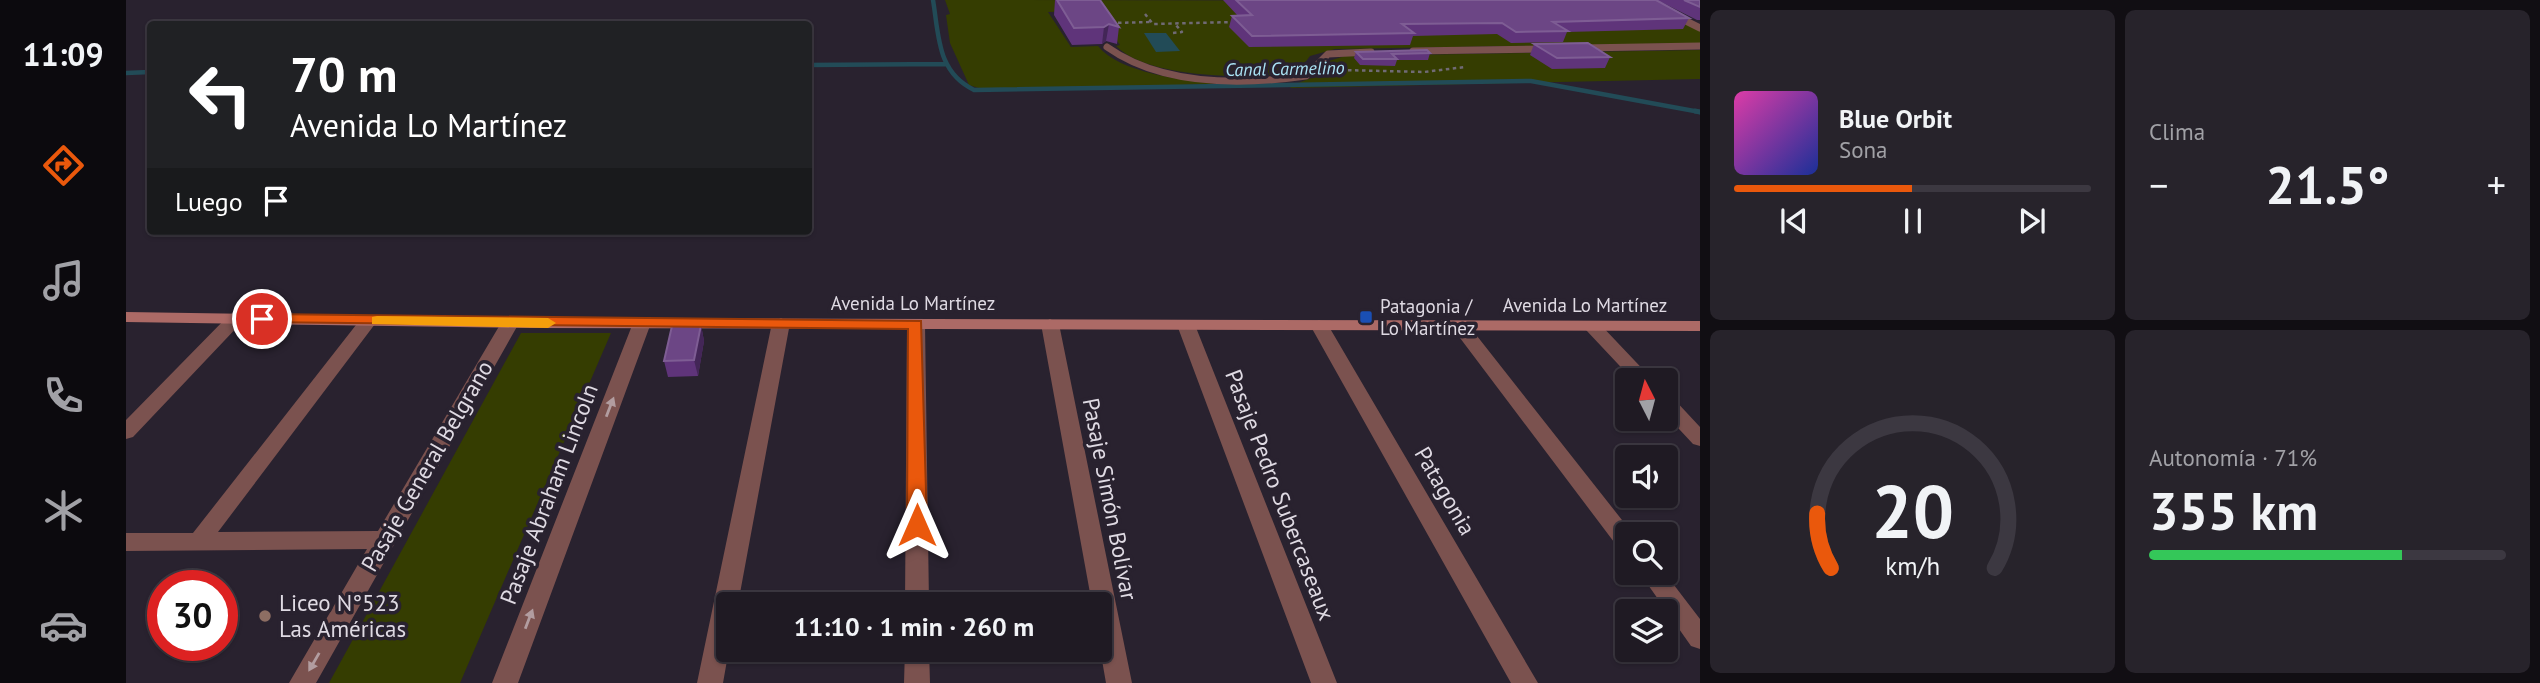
<!DOCTYPE html>
<html lang="es">
<head>
<meta charset="utf-8">
<style>
  body { margin:0; font-family:"PT Sans",sans-serif; background:#27232b; color:#f1f3f6; height:100vh; display:flex; flex-direction:column; font-size:26px; white-space:nowrap }
  * { box-sizing:border-box; margin:0 }
  p { font-size:23px; color:#a1a1a6 }
  .icon { flex:none; width:38px; height:38px; fill:none; stroke:currentColor; stroke-width:2; stroke-linecap:round; stroke-linejoin:round }
  .map { position:relative; flex:1; overflow:hidden }
  .side { display:flex; flex-direction:column; gap:10px; padding:10px; background:#110e13; width:840px }
  .side>* { flex:none }
  .guide { position:absolute; left:21px; top:21px; width:665px; height:214px; border-radius:7px; box-shadow:0 2px 5px #0004,0 0 0 2px #3c3841; background:#202124; color:#fff; overflow:hidden }
  .needle { width:46px; rotate:354deg }
  .tools { position:absolute; left:1489px; top:368px; display:grid; gap:14px }
  .tools a { display:grid; place-items:center; width:63px; height:63px; border-radius:7px; background:#1f1a23; box-shadow:0 2px 5px #0004,0 0 0 2px #3c3841; font-size:35px }
  .speed { position:absolute; left:21px; top:570px; display:flex; gap:14px; font-size:35px; font-weight:700; text-align:center }
  .speed>* { display:grid; place-content:center; width:91px; height:91px; border-radius:50%; background:#1f1a23; box-shadow:0 2px 5px #0004,0 0 0 2px #3c3841; line-height:1 }
  .speed .limit { border:10px solid #d22; background:#fff; color:#111 }
  .pin { position:absolute; display:grid; place-items:center; width:60px; height:60px; color:#fff; margin:-30px; border:4px solid #fff; border-radius:50%; box-shadow:0 2px 7px #0007 }
  .me { position:absolute; width:77px; margin:-38px; rotate:0deg; stroke-linejoin:round; filter:drop-shadow(0 0 5px #0008) }
  .turn { display:flex; align-items:center; gap:24px; height:147px; padding:0 28px; font-size:32px }
  .turn .icon { width:91px; height:91px; stroke-width:2.5 }
  .turn b { display:block; font-size:49px; line-height:60px }
  .then { display:flex; align-items:center; height:66px; padding:0 28px; background:#0003; gap:14px; font-size:26px }
  .big { font-size:52px; font-weight:700; line-height:1.1 }
  .side .card { flex:1; display:flex; flex-direction:column; justify-content:center; gap:10px; min-width:0; padding:0 24px; border-radius:10px; background:#27232b }
  .side .dial { align-items:center; gap:0 }
  .dial svg { height:182px; overflow:visible; fill:none; stroke:#3c3841; stroke-width:7; stroke-linecap:round; text-anchor:middle }
  .dial text { fill:#f1f3f6; stroke:none }
  .song { display:flex; align-items:center; gap:21px }
  .cover { width:84px; height:84px; border-radius:10px; background:linear-gradient(135deg,hsl(320 70% 55%),hsl(230 70% 35%)) }
  .played { height:7px; border-radius:4px; background:linear-gradient(90deg,#ea580c 50%,#3c3841 50%) }
  .keys { display:flex; justify-content:space-around; direction:ltr }
  .heat { display:flex; justify-content:space-between; align-items:center; font-size:38px; direction:ltr }
  .charge { height:10px; border-radius:5px; background:linear-gradient(90deg,#34c759 71%,#3c3841 0) }
  .side .tiles { flex:1; display:grid; gap:10px; grid-template-columns:repeat(2,1fr) }
  .trip { position:absolute; left:590px; top:592px; width:396px; height:70px; border-radius:7px; background:#1f1a23; box-shadow:0 2px 5px #0004,0 0 0 2px #3c3841; font-weight:700; line-height:70px; text-align:center }
  main { display:flex; flex:1; min-height:0 }
  .tabs { display:flex; flex-direction:column; width:126px; justify-content:space-around; align-items:center; background:#0c0a0e; color:#a1a1a6 }
  .tabs .icon { width:49px; height:49px }
  .tabs .current { color:#ea580c }
  .tabs b { font-size:32px; color:#f1f3f6 }
  .map>svg:first-child { display:block }
  .green { fill:#353d01 }
  .water { fill:#224b57 }
  .lines { fill:none; stroke-linecap:round; stroke-linejoin:round }
  .stream-far1 { stroke:#224b57; stroke-width:4.5 }
  .stream { stroke:#224b57; stroke-width:5 }
  .path { stroke:#706a75; stroke-width:2.5; stroke-dasharray:3.5 3.5; stroke-linecap:butt }
  .service { stroke:#7b524f; stroke-width:7 }
  .minor { fill:#7b524f; fill-rule:evenodd }
  .secondary { fill:#ac6a66; fill-rule:evenodd }
  .wall { fill:#5f347a }
  .shaded-wall { fill:#432657 }
  .building { fill:#6c4685; stroke:#7e5d94; stroke-width:2 }
  .oneway { fill:#b29da0 }
  .route { fill:#ea580c; stroke:#983908; stroke-width:2 }
  .slow { fill:#f59e0b }
  .transit-dot { fill:#1a4fb4; stroke:#29222f; stroke-width:2.5 }
  .education-dot { fill:#8d6e63; stroke:#29222f; stroke-width:2.5 }
  .labels { text-anchor:middle; stroke-width:7; stroke-linejoin:round; paint-order:stroke }
  .far-water-label { font-size:18px; font-style:italic; fill:#aae3f4; stroke:#29222f }
  .street-label { font-size:19px; fill:#dfdae3; stroke:#29222f }
  .poi-label { font-size:19px; fill:#dfdae3; stroke:#29222f; text-anchor:start }
  .near-street-label { font-size:23px; fill:#dfdae3; stroke:#29222f }
  .near-poi-label { font-size:23px; fill:#dfdae3; stroke:#29222f; text-anchor:start }
</style>
</head>
<body>
<main>
<nav class="tabs">
<b>11:09</b>
<svg class="icon current" aria-label="directions" viewBox="0 0 24 24"><path d="M12 3l9 9-9 9-9-9zM9 14v-3h6M13 9l2 2-2 2"/></svg>
<svg class="icon" aria-label="music" viewBox="0 0 24 24"><path d="M9 18V5l10-2v13"/><circle cx="6" cy="18" r="3"/><circle cx="16" cy="16" r="3"/></svg>
<svg class="icon" aria-label="phone" viewBox="0 0 24 24"><path d="M5 4h4l2 5-3 2q2 4 5 5l2-3 5 2v4C11 20 4 13 5 4z"/></svg>
<svg class="icon" aria-label="climate" viewBox="0 0 24 24"><path d="M12 3v18M4 7l16 10M4 17L20 7"/></svg>
<svg class="icon" aria-label="car" viewBox="0 0 24 24"><path d="M5 17H2v-5l4-1 3-4h7l3 4 3 1v5h-3M9 17h6M6 11h13"/><circle cx="7" cy="17" r="2"/><circle cx="17" cy="17" r="2"/></svg>
</nav>
<div class="map">
<svg width="1574" height="683" viewBox="0 0 1574 683">
  <rect width="100%" height="100%" fill="#29222f"/>
  <!-- green -->
  <path class="green" d="M819 0 1515 1 1574 30V43L1209 49 1184 56 1172 72C1128 80 1022 79 990 46L994 45 970 11 922 12 945 47 972 46C993 73 1060 81 1093 84L859 90 843 85 824 43 820 15 824 14Z
    M1574 50V79L1164 88C1182 75 1191 83 1203 61L1219 56Z
    M395 333H485L334 683H203Z"/>
  <!-- water -->
  <path class="water" d="M1018 33H1040L1054 51 1030 52Z"/>
  <g class="lines">
    <!-- stream-far1 -->
    <path class="stream-far1" d="M807 0C813 36 811 72 848 90L1405 81 1574 112
      M682 65 820 64
      M0 73 24 72"/>
    <!-- stream -->
    <path class="stream" d="M1569 111 1574 112"/>
    <!-- path -->
    <path class="path" d="M1019 14 1027 24 1108 22
      M985 23 1025 22
      M1047 33 1056 32 1049 24
      M1215 70 1298 72 1339 67"/>
    <!-- service -->
    <path class="service" d="M1548 15 1574 28
      M981 47C1036 86 1116 85 1180 76L1202 54 1245 52
      M1455 48 1574 46
      M1287 51 1423 49"/>
    <!-- minor -->
    <path class="minor" d="M110 313 118 318 116 322 7 437 0 439V420L104 314Z
      M243 315 249 316 251 320 249 324 92 532 252 531 375 323 384 318 393 323 190 683H163L241 549 0 551V533H67L237 316Z
      M516 318 525 323 392 683H366L507 323Z
      M655 318 664 323 612 604H602L603 649 597 683H571L646 323Z
      M790 319 799 324 803 604H779L781 324Z
      M924 319 933 324 1006 683H980L973 643V604H966L915 324Z
      M1060 320 1069 325 1211 683H1185L1051 325Z
      M1193 320 1202 325 1412 683H1385L1184 325Z
      M1334 321 1340 322 1507 534H1502V553L1494 550 1328 330 1325 326Z
      M1466 321 1472 322 1527 380H1507L1460 330 1457 326Z
      M1540 397 1547 398 1574 427V446L1567 444 1540 415Z
      M1513 572H1538L1574 619V649L1565 646Z
      M779 649H803L804 683H778Z"/>
    <!-- secondary -->
    <path class="secondary" d="M0 312 407 318 1574 321V331L407 328 0 322Z"/>
  </g>
  <!-- wall -->
  <path class="wall" d="M929 0H974L993 27 991 44 980 41 976 44 946 45 928 15Z
    M1097 0H1574V20H1571L1535 2 1563 18 1557 29 1441 32 1437 42 1385 43 1371 34 1287 36 1284 45 1123 47 1103 27 1106 16H1112Z
    M1408 44 1484 57 1479 68 1426 69 1404 55Z
    M1230 52 1304 53 1302 60H1271L1269 66 1234 65 1228 58Z
    M575 325 578 341 572 376 542 377 538 361Z"/>
  <!-- shaded-wall -->
  <path class="shaded-wall" d="M983 24 980 41 976 44 978 27Z
    M575 325 578 341 572 376 568 360Z"/>
  <!-- building -->
  <path class="building" d="M931 0H974L993 27 983 24 978 27 948 28Z
    M1110 0H1530L1563 18 1427 22 1442 31 1390 32 1376 23 1276 24 1288 33 1126 36 1106 16 1126 15Z
    M1558 0H1574V7Z
    M1462 43 1484 57 1431 58 1408 44Z
    M1301 50 1304 53 1266 54 1271 59H1237L1230 52Z
    M575 325 568 360 538 361 546 326Z"/>
  <!-- one-way arrows -->
  <defs><path id="oneway-solid" d="M-6-.8H1V-3.2L6.5 0L1 3.2V.8H-6Z" transform="scale(1.75)"/></defs>
  <g class="oneway">
    <use href="#oneway-solid" transform="translate(484 407) rotate(-69)"/>
    <use href="#oneway-solid" transform="translate(403 619) rotate(-69)"/>
    <use href="#oneway-solid" transform="translate(188 662) rotate(120)"/>
  </g>
  <!-- route -->
  <path class="route" d="M136 314 795 321 801 525 798 530H784L781 525 782 329 131 322V316Z"/>
  <!-- slow -->
  <path class="slow" d="M251 316 422 318 430 323 422 328 246 324V317Z"/>
  <!-- markers -->
  <rect class="transit-dot" x="1233" y="310" width="14" height="14" rx="3.5"/>
  <circle class="education-dot" cx="139" cy="616" r="7"/>
  <g class="labels">
    <!-- far-water labels -->
    <g class="far-water-label">
      <text transform="translate(1159 69) rotate(-1)" y="6">Canal Carmelino</text>
    </g>
    <!-- street labels -->
    <g class="street-label">
      <text x="787" y="310">Avenida Lo Martínez</text>
      <text x="1459" y="312">Avenida Lo Martínez</text>
    </g>
    <!-- poi labels -->
    <g class="poi-label">
      <text x="1254" y="313">Patagonia /<tspan x="1254" dy="22">Lo Martínez</tspan></text>
    </g>
    <!-- near-street labels -->
    <g class="near-street-label">
      <text transform="translate(301 466) rotate(-60)" y="8">Pasaje General Belgrano</text>
      <text transform="translate(1319 491) rotate(60)" y="8">Patagonia</text>
      <text transform="translate(423 494) rotate(-69)" y="8">Pasaje Abraham Lincoln</text>
      <text transform="translate(1154 495) rotate(69)" y="8">Pasaje Pedro Subercaseaux</text>
      <text transform="translate(984 499) rotate(79)" y="8">Pasaje Simón Bolívar</text>
    </g>
    <!-- near-poi labels -->
    <g class="near-poi-label">
      <text x="153" y="611">Liceo N°523<tspan x="153" dy="26">Las Américas</tspan></text>
    </g>
  </g>
</svg>
<div class="tools">
<a><svg class="needle" viewBox="-14 -14 28 28"><path d="M0-13l5 13h-10z" fill="#e53935"/><path d="M0 13l5-13h-10z" fill="#a1a1a6"/></svg></a>
<a><svg class="icon" aria-label="sound" viewBox="0 0 24 24"><path d="M4 9h4l5-4v14l-5-4H4zM17 9q2 3 0 6"/></svg></a>
<a><svg class="icon" aria-label="search" viewBox="0 0 24 24"><circle cx="10" cy="10" r="6"/><path d="M15 15l6 6"/></svg></a>
<a><svg class="icon" aria-label="layers" viewBox="0 0 24 24"><path d="M12 4l9 5-9 5-9-5zM3 14l9 5 9-5"/></svg></a>
</div>
<div class="speed"><div class="limit">30</div></div>
<div class="pin" style="left:136px;top:319px;background:#d93025"><svg class="icon" aria-label="arrive" viewBox="0 0 24 24"><path d="M6 21V4h12l-3 4 3 4H6"/></svg></div>
<svg class="me" style="left:791px;top:525px" viewBox="-20 -20 40 40"><path d="M0-17L14 15 0 8-14 15z" fill="#ea580c" stroke="#fff" stroke-width="4"/></svg>
<div class="trip">11:10 · 1 min · 260 m</div>
<div class="guide">
<div class="turn"><svg class="icon" aria-label="left" viewBox="0 0 24 24"><path d="M17 20v-9H6M10 6l-5 5 5 5"/></svg><div><b>70 m</b>Avenida Lo Martínez</div></div>
<div class="then">Luego<svg class="icon" aria-label="arrive" viewBox="0 0 24 24"><path d="M6 21V4h12l-3 4 3 4H6"/></svg></div>
</div>
</div>
<section class="side">
<div class="tiles">
<div class="card">
<div class="song"><i class="cover"></i><div><b>Blue Orbit</b><p>Sona</p></div></div>
<div class="played"></div>
<div class="keys"><svg class="icon" aria-label="previous" viewBox="0 0 24 24"><path d="M18 5L8 12l10 7zM5 5v14"/></svg><svg class="icon" aria-label="pause" viewBox="0 0 24 24"><path d="M8 5v14M16 5v14"/></svg><svg class="icon" aria-label="next" viewBox="0 0 24 24"><path d="M6 5l10 7-10 7zM19 5v14"/></svg></div>
</div>
<div class="card"><p>Clima</p>
<div class="heat"><a>−</a><b class="big">21.5°</b><a>+</a></div>
</div>
<div class="card dial"><svg viewBox="0 0 100 80">
<path d="M14 69A42 42 0 1 1 86 69"/>
<path d="M14 69A42 42 0 0 1 8 45" stroke="#ea580c"/>
<text x="50" y="56" font-size="32" font-weight="700">20</text>
<text x="50" y="72" font-size="11">km/h</text>
</svg></div>
<div class="card"><p>Autonomía · 71%</p><b class="big">355 km</b><div class="charge"></div></div>
</div>
</section>
</main>
</body>
</html>
